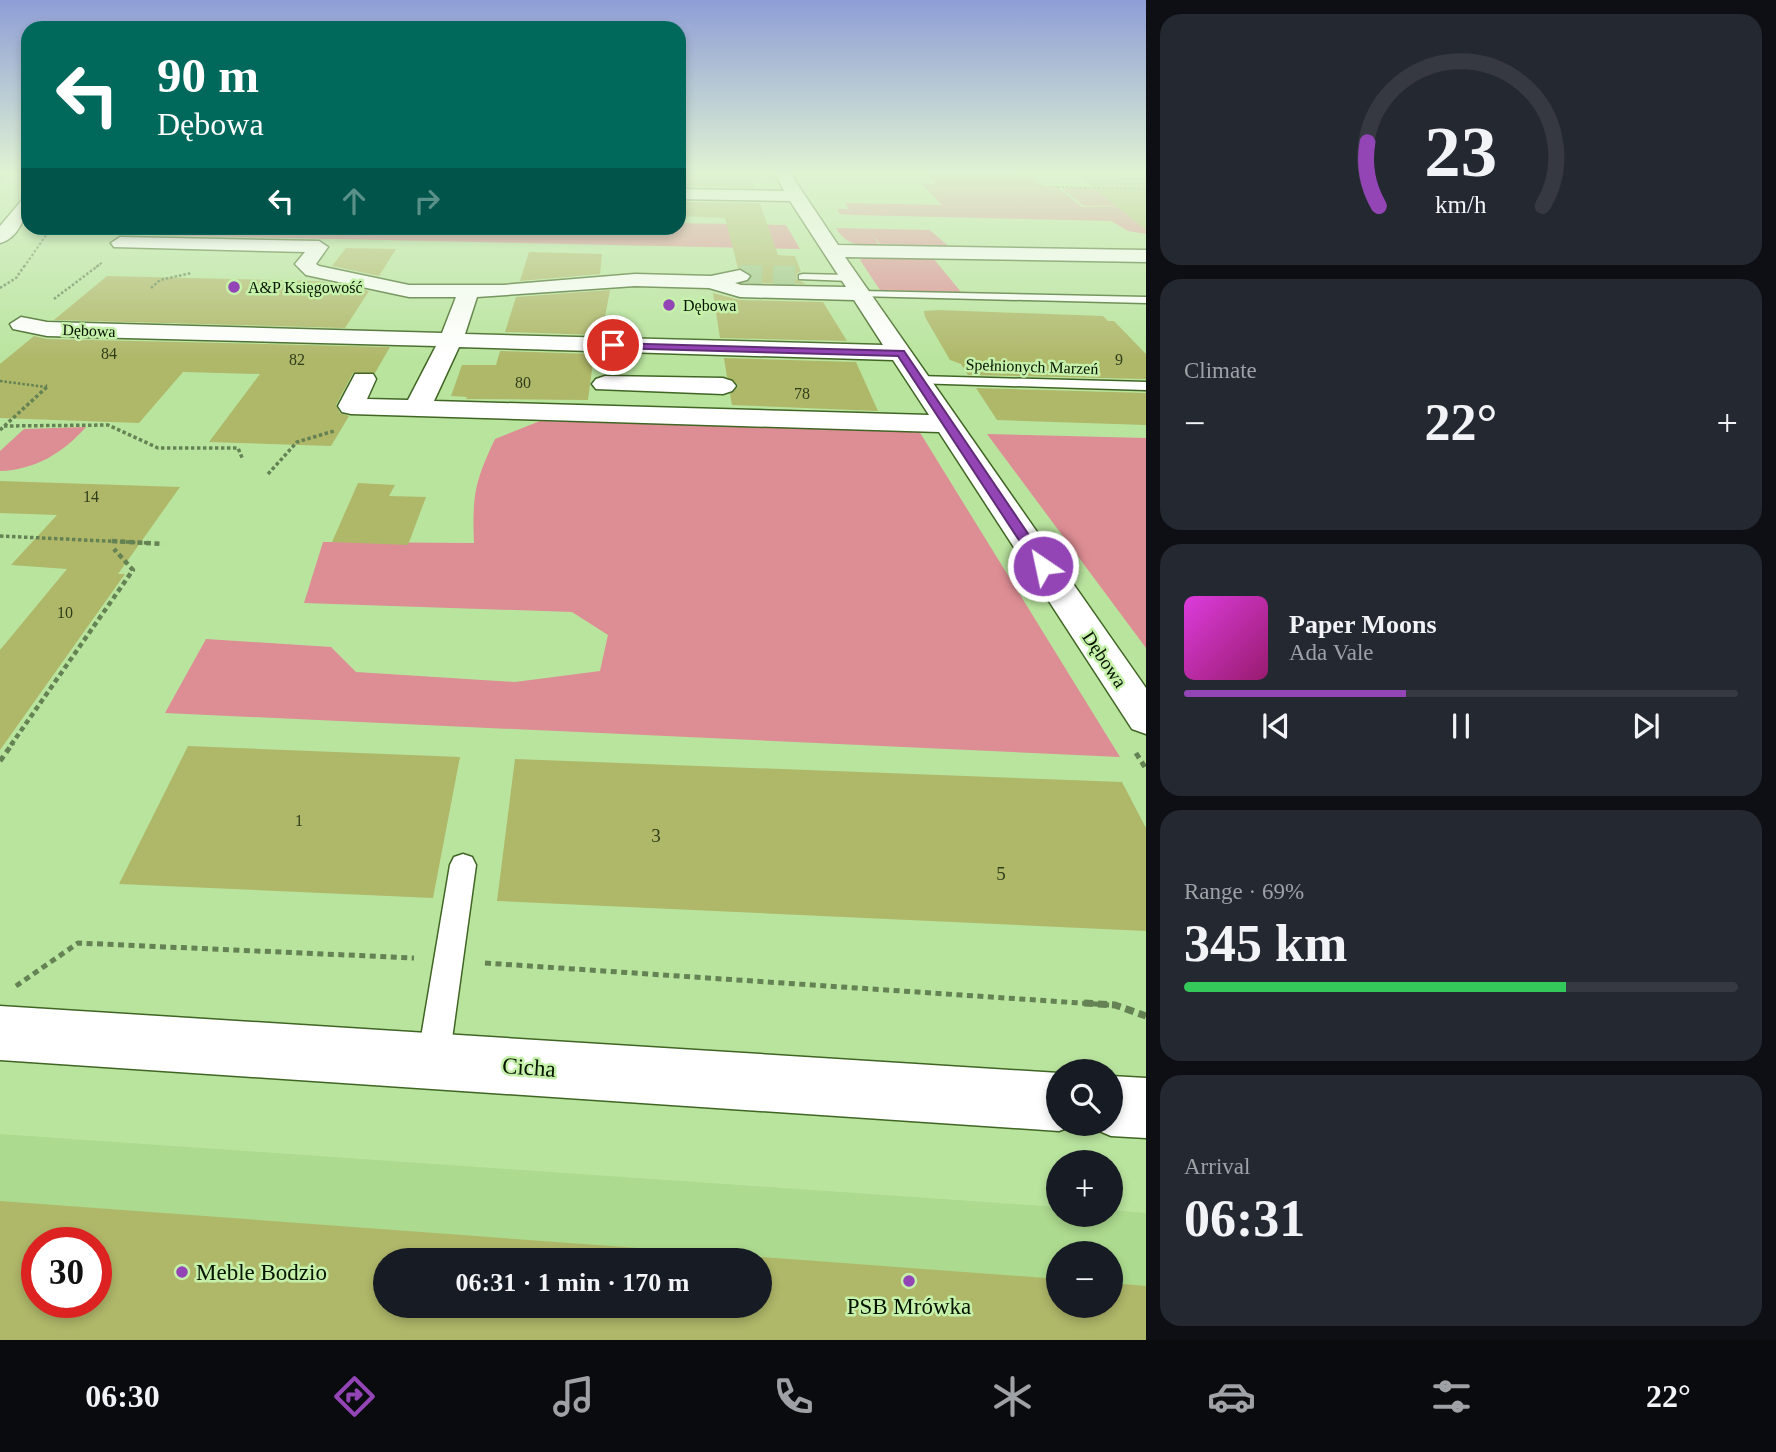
<!DOCTYPE html>
<html lang="en">
<head>
<meta charset="utf-8">
<style>
  body { margin:0; font-family:Georgia,serif; background:#242831; color:#f1f3f6; height:100vh; display:flex; flex-direction:column; font-size:26px; white-space:nowrap }
  * { box-sizing:border-box; margin:0 }
  p { font-size:23px; color:#9ea1a6 }
  .icon { flex:none; width:38px; height:38px; fill:none; stroke:currentColor; stroke-width:2; stroke-linecap:round; stroke-linejoin:round }
  .map { position:relative; flex:1; overflow:hidden }
  .side { display:flex; flex-direction:column; gap:14px; padding:14px; background:#0d0f14; width:630px }
  .side>* { flex:none }
  .guide { position:absolute; left:21px; top:21px; width:665px; height:214px; border-radius:21px; box-shadow:0 4px 10px #0003; background:#00695c; color:#fff; overflow:hidden }
  .tools { position:absolute; left:1046px; top:1059px; display:grid; gap:14px }
  .tools a { display:grid; place-items:center; width:77px; height:77px; border-radius:50%; background:#171b24; box-shadow:0 4px 10px #0003; font-size:35px }
  .speed { position:absolute; left:21px; top:1227px; display:flex; gap:14px; font-size:35px; font-weight:700; text-align:center }
  .speed>* { display:grid; place-content:center; width:91px; height:91px; border-radius:50%; background:#171b24; box-shadow:0 4px 10px #0003; line-height:1 }
  .speed .limit { border:10px solid #d22; background:#fff; color:#111 }
  .pin { position:absolute; display:grid; place-items:center; width:60px; height:60px; color:#fff; margin:-30px; border:4px solid #fff; border-radius:50%; box-shadow:0 2px 7px #0007 }
  .me { position:absolute; width:77px; margin:-38px; rotate:326deg; stroke-linejoin:round; filter:drop-shadow(0 0 5px #0008) }
  .turn { display:flex; align-items:center; gap:24px; height:147px; padding:0 21px; font-size:32px }
  .turn .icon { width:91px; height:91px; stroke-width:2.5 }
  .turn b { display:block; font-size:49px; line-height:60px }
  .lanes { display:flex; align-items:center; height:66px; padding:0 21px; background:#0003; justify-content:center; gap:35px; direction:ltr }
  .lanes .off { opacity:.35 }
  .big { font-size:52px; font-weight:700; line-height:1.1 }
  .side .tile { flex:1; display:flex; flex-direction:column; justify-content:center; gap:10px; min-width:0; padding:0 24px; border-radius:21px; background:#242831 }
  .side .dial { align-items:center; gap:0 }
  .dial svg { height:182px; overflow:visible; fill:none; stroke:#363941; stroke-width:7; stroke-linecap:round; text-anchor:middle }
  .dial text { fill:#f1f3f6; stroke:none }
  .song { display:flex; align-items:center; gap:21px }
  .cover { width:84px; height:84px; border-radius:10px; background:linear-gradient(135deg,hsl(300 70% 55%),hsl(320 70% 35%)) }
  .played { height:7px; border-radius:4px; background:linear-gradient(90deg,#9345b6 40%,#363941 40%) }
  .keys { display:flex; justify-content:space-around; direction:ltr }
  .heat { display:flex; justify-content:space-between; align-items:center; font-size:38px; direction:ltr }
  .charge { height:10px; border-radius:5px; background:linear-gradient(90deg,#34c759 69%,#363941 0) }
  .trip { position:absolute; left:373px; top:1248px; width:399px; height:70px; border-radius:35px; background:#171b24; box-shadow:0 4px 10px #0003; font-weight:700; line-height:70px; text-align:center }
  .tabs { display:flex; height:112px; justify-content:space-around; align-items:center; background:#090b0e; color:#9ea1a6 }
  .tabs .icon { width:49px; height:49px }
  .tabs .selected { color:#9345b6 }
  .tabs b { font-size:32px; color:#f1f3f6 }
  main { display:flex; flex:1; min-height:0 }
  .map>svg:first-child { display:block }
  .built { fill:#acda8e; fill-rule:evenodd }
  .green { fill:#dd8d94 }
  .building { fill:#afb769; fill-rule:evenodd }
  .lines { fill:none; stroke-linecap:round; stroke-linejoin:round }
  .minor-tunnel { stroke:#9ec586; stroke-width:22; stroke-dasharray:22 11; stroke-linecap:butt }
  .service-casing { stroke:#406524; stroke-width:3 }
  .minor-casing { stroke:#406524; stroke-width:3 }
  .secondary-casing { stroke:#406524; stroke-width:3 }
  .path-far5 { stroke:#648253; stroke-width:2; stroke-dasharray:2.5 2; stroke-linecap:butt }
  .path-far4 { stroke:#648253; stroke-width:2.5; stroke-dasharray:2.5 2; stroke-linecap:butt }
  .path-far3 { stroke:#648253; stroke-width:3.5; stroke-dasharray:3.5 2.5; stroke-linecap:butt }
  .path-far2 { stroke:#648253; stroke-width:4.5; stroke-dasharray:5 3.5; stroke-linecap:butt }
  .path-far1 { stroke:#648253; stroke-width:5; stroke-dasharray:6 4.5; stroke-linecap:butt }
  .path { stroke:#648253; stroke-width:7; stroke-dasharray:9 5; stroke-linecap:butt }
  .service { fill:#fff; fill-rule:evenodd }
  .minor { fill:#fff; fill-rule:evenodd }
  .secondary { fill:#fff; fill-rule:evenodd }
  .route { fill:#9345b6; stroke:#602d76; stroke-width:2 }
  .poi-dot { fill:#9345b6; stroke:#c6f1ab; stroke-width:2.5 }
  .labels { text-anchor:middle; stroke-width:5; stroke-linejoin:round; paint-order:stroke }
  .far-poi-label { font-size:16px; fill:#061400; stroke:#c6f1ab; text-anchor:start }
  .far-street-label { font-size:16px; fill:#061400; stroke:#c6f1ab }
  .number-label { font-size:16px; fill:#303d1a }
  .street-label { font-size:19px; fill:#061400; stroke:#c6f1ab }
  .near-number-label { font-size:19px; fill:#303d1a }
  .near-street-label { font-size:23px; fill:#061400; stroke:#c6f1ab }
  .near-poi-label { font-size:23px; fill:#061400; stroke:#c6f1ab; text-anchor:start }
</style>
</head>
<body>
<main>
<div class="map">
<svg width="1146" height="1340" viewBox="0 0 1146 1340">
  <rect width="100%" height="100%" fill="#b9e49e"/>
  <!-- built -->
  <path class="built" d="M0 1134 1059 1207V1214H1111V1210L1146 1213V1340H0ZM37 1242H96V1302H37ZM1059 1253H1111V1306H1059ZM385 1260H760V1306H385Z"/>
  <!-- green -->
  <path class="green" d="M927 174H1029L1043 186H1056L1082 207H1138L1084 206 1060 187 1146 189V234L1128 231 1111 221 854 215 840 214 837 209H849L845 203 942 205 922 184H935Z
    M679 223 786 225 800 249 151 235 160 228H679Z
    M836 228 930 230 948 246 880 244 872 234 879 245C858 245 847 246 836 228Z
    M864 256 933 258 961 292 880 290 860 260Z
    M540 421 919 431 1120 757 165 713 206 639 331 647 356 672 515 682 600 671 608 635 572 612 304 603 323 542 474 543C472 496 475 481 495 439Z
    M86 427C63 453 35 470 0 471V451L24 429Z
    M987 434 1146 438V648Z"/>
  <!-- building -->
  <path class="building" d="M679 174H750L755 188 679 186Z
    M1078 175 1146 177V230Z
    M679 202 760 203 778 255 795 256 801 272 797 273 796 279 806 284 748 283 753 276 738 268 725 218 679 216Z
    M346 248 396 249 379 276 332 266Z
    M529 252 602 254 600 274 520 281Z
    M107 276 320 281 369 291 345 328 54 320Z
    M610 290 604 322H597L596 335 505 332 516 297Z
    M713 293 740 300 823 302 847 341 720 338Z
    M938 310 1103 316 1108 321H1114L1146 354V379L968 375 961 364 950 360 925 317 924 311Z
    M34 336 47 339 390 347 375 373H353L336 405 340 413 349 416 331 446 209 442 260 374 183 372 139 423 0 418V364Z
    M500 351 594 354 588 400 466 399 467 397 451 396 462 365H496Z
    M724 358 856 362 878 411 732 405 730 394 739 386 727 377Z
    M976 388 1146 393V425L997 420Z
    M0 481 180 487 118 574H125L0 750V650L67 569 11 565 57 515 0 513Z
    M358 483 395 485 389 496 426 497 408 545 332 542Z
    M188 746 460 757 433 898 119 884Z
    M515 759 1122 782 1146 828V931L497 901Z
    M0 1201 1059 1279V1306H1111V1283L1146 1286V1340H0ZM37 1242H96V1302H37ZM385 1260H760V1306H385Z"/>
  <g class="lines">
    <!-- minor-tunnel -->
    <path class="minor-tunnel" d="M740 276 803 277"/>
    <defs>
      <path id="service" d="M803 274 850 275 855 278 850 281 799 279V275Z
        M861 291 1146 297V303L857 296V292Z
        M918 376 1146 382V390L913 383 911 380Z
        M463 854 472 857 476 865 449 1061 444 1072 433 1077 422 1072 417 1061 450 865 454 857Z"/>
      <path id="minor" d="M775 173H790L838 245 1146 250V262L845 257 1146 688V734L1132 729 939 432 351 414 342 412 338 406 355 374H373L376 379 367 399 408 400 436 346 47 336 13 329 10 324 21 317 47 322 442 333 456 297H409L306 275 295 264 305 252 114 247 111 243 120 237 319 241 328 247 316 264 319 266 409 285H503L635 274 711 276 740 270 750 276 747 280 735 283 741 285 846 287 790 201 679 199V189L784 191ZM635 286 709 288 740 297 854 300 883 345 465 334 477 297ZM459 347 893 360 929 415 434 401Z
        M605 376 723 378 732 381 736 386 732 391 723 394 596 389 592 384 596 379Z
        M0 1006 1059 1073V1124H1078L1059 1131 0 1060Z
        M1111 1076 1146 1078V1138L1111 1136 1090 1127 1089 1124H1111Z"/>
      <path id="secondary" d="M28 198C28 214 18 239 0 243V226L22 200Z"/>
    </defs>
    <!-- service casing -->
    <use href="#service" class="service-casing"/>
    <!-- minor casing -->
    <use href="#minor" class="minor-casing"/>
    <!-- secondary casing -->
    <use href="#secondary" class="secondary-casing"/>
    <!-- path-far5 -->
    <path class="path-far5" d="M0 179 3 173
      M1057 187 1146 189
      M24 267 51 228
      M96 267 103 262"/>
    <!-- path-far4 -->
    <path class="path-far4" d="M0 288 16 278 25 265
      M151 288 160 280 191 273
      M54 299 99 265
      M0 381 46 387"/>
    <!-- path-far3 -->
    <path class="path-far3" d="M4 426 108 425 158 448H238L243 460
      M0 430 48 386H46
      M268 474 297 442 334 431
      M0 536 148 543"/>
    <!-- path-far2 -->
    <path class="path-far2" d="M112 541 163 544
      M11 745 133 570 114 549"/>
    <!-- path-far1 -->
    <path class="path-far1" d="M1136 753 1146 769
      M0 761 13 743
      M485 963 1110 1005
      M16 986 78 943 414 958"/>
    <!-- path -->
    <path class="path" d="M1084 1003 1115 1005 1146 1016"/>
    <!-- service -->
    <use href="#service" class="service"/>
    <!-- minor -->
    <use href="#minor" class="minor"/>
    <!-- secondary -->
    <use href="#secondary" class="secondary"/>
  </g>
  <!-- sky -->
  <linearGradient id="sky" x2="0" y2="1"><stop stop-color="#8e9ed6"/><stop offset="0.48" stop-color="#e0f3d3"/><stop offset="1" stop-color="#e0f3d3" stop-opacity="0"/></linearGradient>
  <rect width="1146" height="360" fill="url(#sky)"/>
  <!-- route -->
  <path class="route" d="M610 343 904 351 1050 566 1038 569 898 356 613 348Z"/>
  <!-- markers -->
  <g class="poi-dot">
    <circle cx="234" cy="287" r="7"/>
    <circle cx="669" cy="305" r="7"/>
    <circle cx="182" cy="1272" r="7"/>
    <circle cx="909" cy="1281" r="7"/>
  </g>
  <g class="labels">
    <!-- far-poi labels -->
    <g class="far-poi-label">
      <text x="248" y="293">A&amp;P Księgowość</text>
      <text x="683" y="311">Dębowa</text>
    </g>
    <!-- far-street labels -->
    <g class="far-street-label">
      <text transform="translate(89 330) rotate(2)" y="6">Dębowa</text>
      <text transform="translate(1032 366) rotate(2)" y="6">Spełnionych Marzeń</text>
    </g>
    <!-- number labels -->
    <g class="number-label">
      <text x="109" y="359">84</text>
      <text x="297" y="365">82</text>
      <text x="1119" y="365">9</text>
      <text x="523" y="388">80</text>
      <text x="802" y="399">78</text>
      <text x="91" y="502">14</text>
      <text x="65" y="618">10</text>
      <text x="299" y="826">1</text>
    </g>
    <!-- street labels -->
    <g class="street-label">
      <text transform="translate(1105 659) rotate(56)" y="7">Dębowa</text>
    </g>
    <!-- near-number labels -->
    <g class="near-number-label">
      <text x="656" y="842">3</text>
      <text x="1001" y="880">5</text>
    </g>
    <!-- near-street labels -->
    <g class="near-street-label">
      <text transform="translate(529 1067) rotate(4)" y="8">Cicha</text>
    </g>
    <!-- near-poi labels -->
    <g class="near-poi-label">
      <text x="196" y="1280">Meble Bodzio</text>
      <text x="909" y="1314" text-anchor="middle">PSB Mrówka</text>
    </g>
  </g>
</svg>
<div class="tools">
<a><svg class="icon" aria-label="search" viewBox="0 0 24 24"><circle cx="10" cy="10" r="6"/><path d="M15 15l6 6"/></svg></a>
<a>+</a>
<a>−</a>
</div>
<div class="speed"><div class="limit">30</div></div>
<div class="pin" style="left:613px;top:345px;background:#d93025"><svg class="icon" aria-label="arrive" viewBox="0 0 24 24"><path d="M6 21V4h12l-3 4 3 4H6"/></svg></div>
<svg class="me" style="left:1043px;top:566px" viewBox="-20 -20 40 40"><circle r="17" fill="#9345b6" stroke="#fff" stroke-width="3"/><path d="M0-11L8 9 0 5-8 9z" fill="#fff"/></svg>
<div class="trip">06:31 · 1 min · 170 m</div>
<div class="guide">
<div class="turn"><svg class="icon" aria-label="left" viewBox="0 0 24 24"><path d="M17 20v-9H6M10 6l-5 5 5 5"/></svg><div><b>90 m</b>Dębowa</div></div>
<div class="lanes"><svg class="icon" aria-label="left" viewBox="0 0 24 24"><path d="M17 20v-9H6M10 6l-5 5 5 5"/></svg><svg class="icon off" aria-label="ahead" viewBox="0 0 24 24"><path d="M12 20V5M6 11l6-6 6 6"/></svg><svg class="icon off" aria-label="right" viewBox="0 0 24 24"><path d="M7 20v-9h11M14 6l5 5-5 5"/></svg></div>
</div>
</div>
<section class="side">
<div class="tile dial"><svg viewBox="0 0 100 80">
<path d="M14 69A42 42 0 1 1 86 69"/>
<path d="M14 69A42 42 0 0 1 9 41" stroke="#9345b6"/>
<text x="50" y="56" font-size="32" font-weight="700">23</text>
<text x="50" y="72" font-size="11">km/h</text>
</svg></div>
<div class="tile"><p>Climate</p>
<div class="heat"><a>−</a><b class="big">22°</b><a>+</a></div>
</div>
<div class="tile">
<div class="song"><i class="cover"></i><div><b>Paper Moons</b><p>Ada Vale</p></div></div>
<div class="played"></div>
<div class="keys"><svg class="icon" aria-label="previous" viewBox="0 0 24 24"><path d="M18 5L8 12l10 7zM5 5v14"/></svg><svg class="icon" aria-label="pause" viewBox="0 0 24 24"><path d="M8 5v14M16 5v14"/></svg><svg class="icon" aria-label="next" viewBox="0 0 24 24"><path d="M6 5l10 7-10 7zM19 5v14"/></svg></div>
</div>
<div class="tile"><p>Range · 69%</p><b class="big">345 km</b><div class="charge"></div></div>
<div class="tile"><p>Arrival</p><b class="big">06:31</b></div>
</section>
</main>
<nav class="tabs">
<b>06:30</b>
<svg class="icon selected" aria-label="directions" viewBox="0 0 24 24"><path d="M12 3l9 9-9 9-9-9zM9 14v-3h6M13 9l2 2-2 2"/></svg>
<svg class="icon" aria-label="music" viewBox="0 0 24 24"><path d="M9 18V5l10-2v13"/><circle cx="6" cy="18" r="3"/><circle cx="16" cy="16" r="3"/></svg>
<svg class="icon" aria-label="phone" viewBox="0 0 24 24"><path d="M5 4h4l2 5-3 2q2 4 5 5l2-3 5 2v4C11 20 4 13 5 4z"/></svg>
<svg class="icon" aria-label="climate" viewBox="0 0 24 24"><path d="M12 3v18M4 7l16 10M4 17L20 7"/></svg>
<svg class="icon" aria-label="car" viewBox="0 0 24 24"><path d="M5 17H2v-5l4-1 3-4h7l3 4 3 1v5h-3M9 17h6M6 11h13"/><circle cx="7" cy="17" r="2"/><circle cx="17" cy="17" r="2"/></svg>
<svg class="icon" aria-label="filters" viewBox="0 0 24 24"><path d="M4 7h16M4 17h16"/><circle cx="9" cy="7" r="2"/><circle cx="15" cy="17" r="2"/></svg>
<b>22°</b>
</nav>
</body>
</html>
